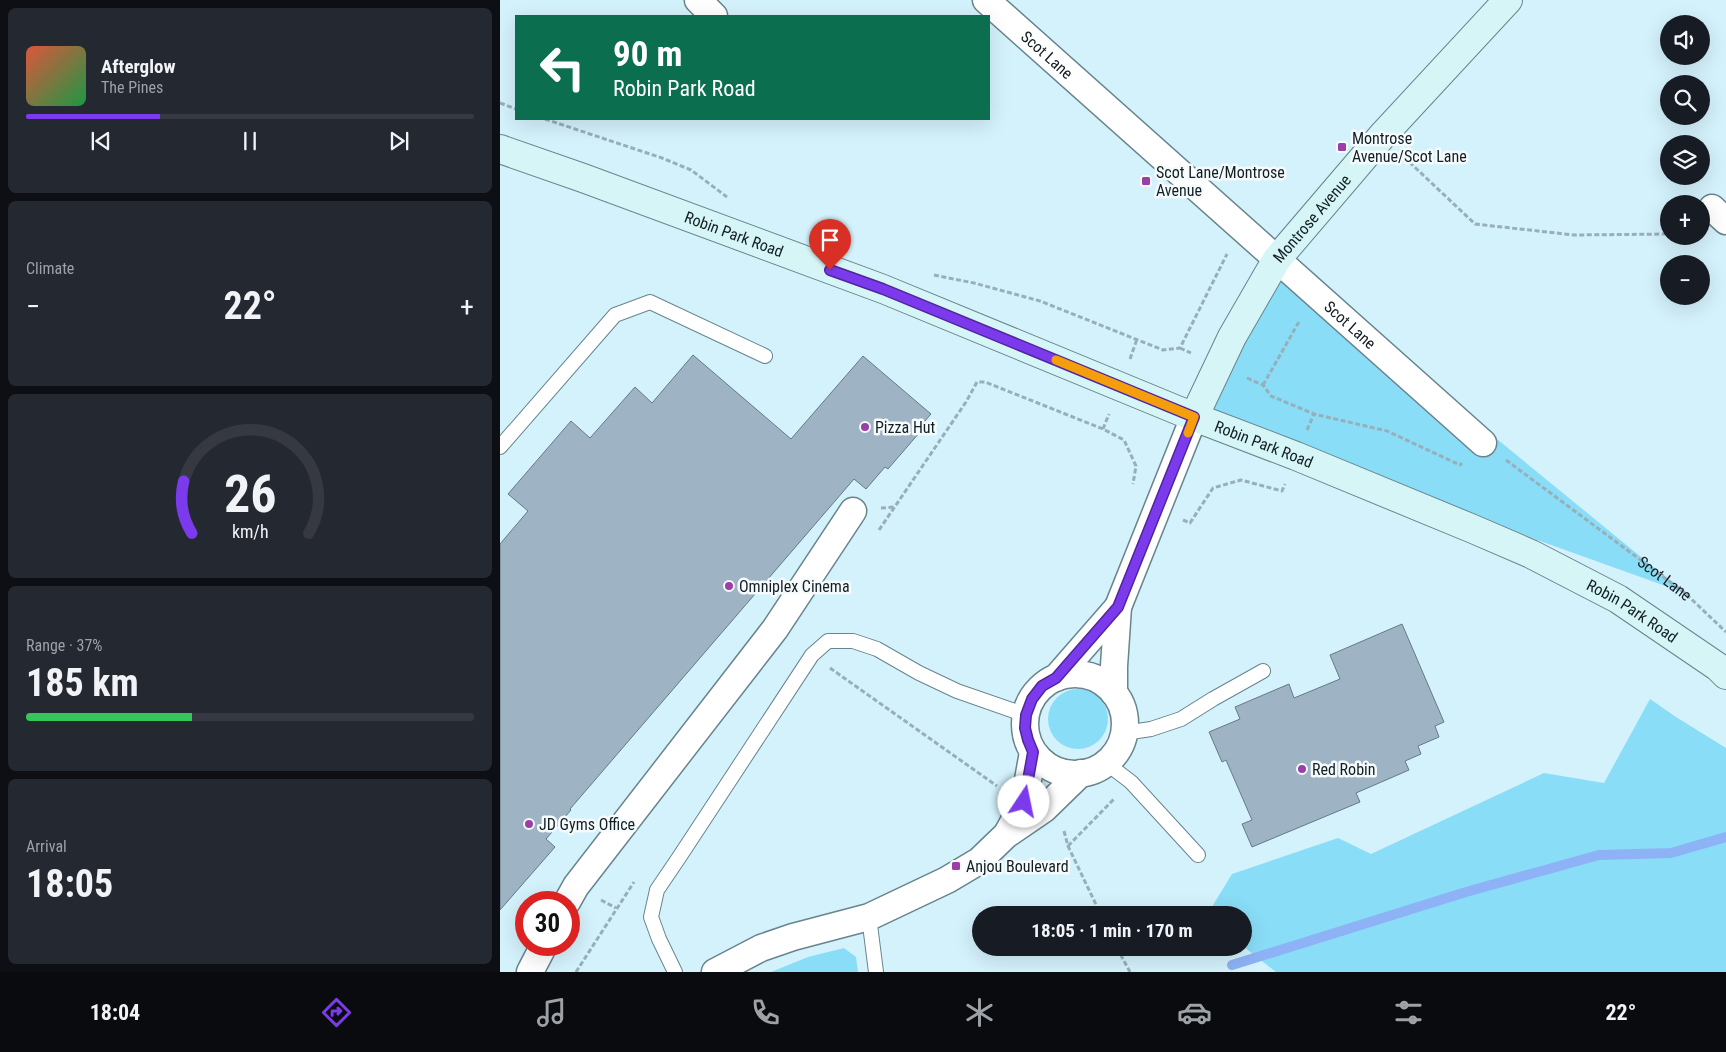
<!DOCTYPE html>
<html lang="en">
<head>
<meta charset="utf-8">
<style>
  body { margin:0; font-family:"Roboto Condensed",sans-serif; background:#242831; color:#f1f3f6; height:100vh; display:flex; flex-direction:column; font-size:19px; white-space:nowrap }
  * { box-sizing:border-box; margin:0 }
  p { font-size:16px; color:#9ea1a6 }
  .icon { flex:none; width:28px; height:28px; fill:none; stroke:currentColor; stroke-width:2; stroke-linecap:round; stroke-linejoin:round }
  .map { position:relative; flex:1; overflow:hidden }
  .drawer { display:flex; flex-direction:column; gap:8px; padding:8px; background:#0d0f14; width:500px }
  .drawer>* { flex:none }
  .banner { position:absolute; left:15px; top:15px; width:475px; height:105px; border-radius:0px; box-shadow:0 5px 20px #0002; background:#0b6e4f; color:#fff; overflow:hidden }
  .buttons { position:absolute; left:1160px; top:15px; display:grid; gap:10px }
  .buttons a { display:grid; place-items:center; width:50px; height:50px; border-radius:50%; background:#171b24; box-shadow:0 5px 20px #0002; font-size:25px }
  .speed { position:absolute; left:15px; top:891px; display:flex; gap:10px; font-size:25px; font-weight:700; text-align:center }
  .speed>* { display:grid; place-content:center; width:65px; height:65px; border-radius:50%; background:#171b24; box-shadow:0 5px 20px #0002; line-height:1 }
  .speed .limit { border:8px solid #d22; background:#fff; color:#111 }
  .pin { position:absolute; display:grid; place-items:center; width:42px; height:42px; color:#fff; margin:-51px -21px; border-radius:50% 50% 50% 0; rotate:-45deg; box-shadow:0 0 5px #0007 }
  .pin .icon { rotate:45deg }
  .me { position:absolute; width:55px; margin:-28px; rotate:11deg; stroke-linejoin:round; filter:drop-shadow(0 0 4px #0008) }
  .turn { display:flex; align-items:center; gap:18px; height:105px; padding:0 15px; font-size:22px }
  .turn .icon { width:65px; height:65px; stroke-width:2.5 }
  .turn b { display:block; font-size:35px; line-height:42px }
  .big { font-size:38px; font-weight:700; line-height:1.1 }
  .drawer .widget { flex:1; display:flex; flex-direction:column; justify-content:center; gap:8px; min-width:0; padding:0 18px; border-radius:8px; background:#242831 }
  .drawer .dial { align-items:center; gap:0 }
  .dial svg { height:130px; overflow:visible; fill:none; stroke:#363941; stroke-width:7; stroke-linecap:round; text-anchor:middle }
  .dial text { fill:#f1f3f6; stroke:none }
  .song { display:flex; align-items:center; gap:15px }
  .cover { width:60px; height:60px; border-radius:8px; background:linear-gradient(135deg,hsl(10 70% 55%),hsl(140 70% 35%)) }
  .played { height:5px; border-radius:2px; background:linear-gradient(90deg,#7c3aed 30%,#363941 30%) }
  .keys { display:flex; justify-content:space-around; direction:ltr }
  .heat { display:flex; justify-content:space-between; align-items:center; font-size:28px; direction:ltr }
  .charge { height:8px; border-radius:4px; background:linear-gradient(90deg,#34c759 37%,#363941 0) }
  .trip { position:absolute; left:472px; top:906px; width:280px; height:50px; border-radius:25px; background:#171b24; box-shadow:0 5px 20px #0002; font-weight:700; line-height:50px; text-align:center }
  .tab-bar { display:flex; height:80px; justify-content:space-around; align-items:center; background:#090b0e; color:#9ea1a6 }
  .tab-bar .icon { width:35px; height:35px }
  .tab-bar .selected { color:#7c3aed }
  .tab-bar b { font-size:22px; color:#f1f3f6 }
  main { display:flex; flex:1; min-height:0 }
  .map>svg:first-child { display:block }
  .green { fill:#8addf7 }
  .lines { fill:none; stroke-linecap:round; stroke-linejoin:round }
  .stream { stroke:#8db3f6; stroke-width:10 }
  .building { fill:#9eb3c4; stroke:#657a89 }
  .lane-casing { stroke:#68848d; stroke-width:16 }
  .street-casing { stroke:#68848d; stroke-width:29 }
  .secondary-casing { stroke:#68848d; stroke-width:30 }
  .path { stroke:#97afb8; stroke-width:3; stroke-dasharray:5 2.5; stroke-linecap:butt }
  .lane { stroke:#fff; stroke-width:14 }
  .street { stroke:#fff; stroke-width:26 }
  .secondary { stroke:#d6f5f7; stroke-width:28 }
  .route-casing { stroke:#51269a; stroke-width:12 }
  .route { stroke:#7c3aed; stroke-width:9 }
  .slow { stroke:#f59e0b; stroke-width:9 }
  .poi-dot { fill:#9c3ea7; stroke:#f5fbfd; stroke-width:2 }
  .labels { text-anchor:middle; stroke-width:5; stroke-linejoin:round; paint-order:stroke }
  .street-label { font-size:16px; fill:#131e22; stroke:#f5fbfd }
  .poi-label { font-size:16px; fill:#131e22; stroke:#f5fbfd; text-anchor:start }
</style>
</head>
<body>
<main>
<section class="drawer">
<div class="widget">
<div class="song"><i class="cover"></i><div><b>Afterglow</b><p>The Pines</p></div></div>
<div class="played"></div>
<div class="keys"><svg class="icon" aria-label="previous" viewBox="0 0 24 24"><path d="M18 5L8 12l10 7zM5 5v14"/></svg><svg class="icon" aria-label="pause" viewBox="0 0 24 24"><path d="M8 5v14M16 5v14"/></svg><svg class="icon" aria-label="next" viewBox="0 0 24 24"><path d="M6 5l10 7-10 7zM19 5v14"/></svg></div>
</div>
<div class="widget"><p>Climate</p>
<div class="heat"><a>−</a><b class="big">22°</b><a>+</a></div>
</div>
<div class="widget dial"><svg viewBox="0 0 100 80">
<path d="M14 69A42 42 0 1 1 86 69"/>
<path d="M14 69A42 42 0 0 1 9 37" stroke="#7c3aed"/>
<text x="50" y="56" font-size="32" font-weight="700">26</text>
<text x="50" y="72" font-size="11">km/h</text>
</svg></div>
<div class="widget"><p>Range · 37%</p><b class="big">185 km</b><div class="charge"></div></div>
<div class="widget"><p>Arrival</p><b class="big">18:05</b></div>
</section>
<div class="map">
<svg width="1226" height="972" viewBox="0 0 1226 972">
  <rect width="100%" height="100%" fill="#d4f2fc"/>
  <!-- green -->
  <path class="green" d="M777 259 1185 593 694 417Z
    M548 719a30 30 0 1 1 60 0a30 30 0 1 1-60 0Z
    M1150 699 1176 717 1226 748V972H776L744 947V915H707L732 874 838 838 871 854 1044 773 1104 783Z
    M344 948 356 957 358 972H271L308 957Z"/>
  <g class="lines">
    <!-- stream -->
    <path class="stream" d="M732 965 966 892 1099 855 1171 853 1226 837"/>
  </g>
  <!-- building -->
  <path class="building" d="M193 355 291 439 363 356 431 414 424 422 426 425 388 469 385 467 366 489 354 479 70 809 71 810 46 839 55 847 0 910V544L28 511 8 494 71 421 90 438 135 387 152 403Z
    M902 624 944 722 935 726 939 737 918 746 921 754 905 761 909 770 856 793 860 802 752 847 742 824 752 820 726 760 722 762 709 732 740 719 735 707 789 684 794 698 840 679 830 655Z"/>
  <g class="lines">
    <defs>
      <path id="lane" d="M0 447 115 315 150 302 265 356
        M624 733 651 729 681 719 713 699 763 671
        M606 763 631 782 698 855
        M369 917 376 972
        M175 972 159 939 151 917 157 890 180 856 312 655 328 641H353L377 649 419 673 457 691 526 715"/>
      <g id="street">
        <path d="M198 0 214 16"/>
        <path id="s2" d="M486 0 983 443"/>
        <path d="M1212 208 1226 221"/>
        <circle cx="575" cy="724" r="50"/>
        <path d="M556 678 618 607"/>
        <path d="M614 693V666L618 607 694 417"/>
        <path d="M508 832 524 802 533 752"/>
        <path d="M67 902 76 886 275 629 353 511"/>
        <path d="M30 972 44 945"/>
        <path d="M215 972 261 948 293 937 369 917 447 880 479 861 506 835 544 809 581 773"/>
      </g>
      <g id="secondary">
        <path id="s3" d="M0 149 83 178 383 289 694 417 796 456 973 529 1031 554 1118 599 1218 667 1226 675"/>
        <path id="s4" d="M694 417 732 337 777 259 882 136 1008 0"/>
      </g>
    </defs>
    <!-- lane casing -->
    <use href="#lane" class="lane-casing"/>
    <!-- street casing -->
    <use href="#street" class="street-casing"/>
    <!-- secondary casing -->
    <use href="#secondary" class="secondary-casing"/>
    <!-- path -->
    <g class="path">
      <path d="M0 103 16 109"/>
      <path d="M45 119 162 158 191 170 227 197"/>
      <path d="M904 157 975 224 1074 235 1169 234"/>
      <path d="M434 275 474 283 540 301 663 350 680 348 727 254"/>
      <path d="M680 348 691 353"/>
      <path d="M630 359 637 339"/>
      <path d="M747 378 763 385 771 396 814 414 887 431 960 465 962 463"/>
      <path d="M763 385 800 320"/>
      <path d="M603 429 609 414"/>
      <path d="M807 430 814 414"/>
      <path id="s1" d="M1006 460 1185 593 1226 632"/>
      <path d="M381 508 395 507"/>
      <path d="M683 520 690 523 713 488 741 480 782 491 785 484"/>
      <path d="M379 530 466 402 477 382H485L603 429 624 440 636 466 633 484"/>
      <path d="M330 668 497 786"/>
      <path d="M564 831 568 846 601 915"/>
      <path d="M568 846 614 799"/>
      <path d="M101 900 116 908"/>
      <path d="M617 948 630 972"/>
      <path d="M76 972 134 882"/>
    </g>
    <!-- lane -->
    <use href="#lane" class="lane"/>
    <!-- street -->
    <use href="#street" class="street"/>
    <!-- secondary -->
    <use href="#secondary" class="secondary"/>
  </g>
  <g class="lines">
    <defs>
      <path id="route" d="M330 270 383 289 694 417 618 607 556 678 542 686 532 699 526 715 525 728 528 740 533 752 524 802"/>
    </defs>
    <!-- route casing -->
    <use href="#route" class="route-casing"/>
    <!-- route -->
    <use href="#route" class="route"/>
    <!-- slow -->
    <path class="slow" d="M556 360 694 417 688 433"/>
  </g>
  <!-- markers -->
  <g class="poi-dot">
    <rect x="837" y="142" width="10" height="10" rx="2.5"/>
    <rect x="641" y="176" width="10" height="10" rx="2.5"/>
    <circle cx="365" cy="427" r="5"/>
    <circle cx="229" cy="586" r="5"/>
    <circle cx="802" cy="769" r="5"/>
    <circle cx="29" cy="824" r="5"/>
    <rect x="451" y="861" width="10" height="10" rx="2.5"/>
  </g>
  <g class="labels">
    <!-- street labels -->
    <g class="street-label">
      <text dy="6" stroke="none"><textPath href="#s2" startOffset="82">Scot Lane</textPath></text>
      <text dy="6" stroke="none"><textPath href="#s4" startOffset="232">Montrose Avenue</textPath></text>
      <text dy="6" stroke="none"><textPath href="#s3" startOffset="249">Robin Park Road</textPath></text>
      <text dy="6" stroke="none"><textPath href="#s2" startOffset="488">Scot Lane</textPath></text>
      <text dy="6" stroke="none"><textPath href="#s3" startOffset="819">Robin Park Road</textPath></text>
      <text dy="6" stroke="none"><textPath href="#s1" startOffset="198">Scot Lane</textPath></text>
      <text dy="6" stroke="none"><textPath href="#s3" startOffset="1224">Robin Park Road</textPath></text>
    </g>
    <!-- poi labels -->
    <g class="poi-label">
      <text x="852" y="144">Montrose<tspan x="852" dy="18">Avenue/Scot Lane</tspan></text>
      <text x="656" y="178">Scot Lane/Montrose<tspan x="656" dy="18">Avenue</tspan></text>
      <text x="375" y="433">Pizza Hut</text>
      <text x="239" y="592">Omniplex Cinema</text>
      <text x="812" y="775">Red Robin</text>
      <text x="39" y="830">JD Gyms Office</text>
      <text x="466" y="872">Anjou Boulevard</text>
    </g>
  </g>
</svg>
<div class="buttons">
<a><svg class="icon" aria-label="sound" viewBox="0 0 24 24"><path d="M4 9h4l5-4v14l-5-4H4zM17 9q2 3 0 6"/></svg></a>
<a><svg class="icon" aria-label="search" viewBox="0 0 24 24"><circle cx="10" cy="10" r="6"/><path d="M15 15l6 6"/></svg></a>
<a><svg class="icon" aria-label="layers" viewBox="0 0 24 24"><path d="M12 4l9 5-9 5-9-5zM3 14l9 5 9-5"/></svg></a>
<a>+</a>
<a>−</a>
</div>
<div class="speed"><div class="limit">30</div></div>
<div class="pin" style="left:330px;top:270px;background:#d93025"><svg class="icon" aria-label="arrive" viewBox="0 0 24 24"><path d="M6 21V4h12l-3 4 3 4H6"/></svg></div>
<svg class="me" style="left:524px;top:802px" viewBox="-20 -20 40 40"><circle r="19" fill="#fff"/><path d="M0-13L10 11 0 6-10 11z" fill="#7c3aed"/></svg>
<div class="trip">18:05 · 1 min · 170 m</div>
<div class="banner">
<div class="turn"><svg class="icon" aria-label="left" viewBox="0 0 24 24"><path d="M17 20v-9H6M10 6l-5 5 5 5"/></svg><div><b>90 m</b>Robin Park Road</div></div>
</div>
</div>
</main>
<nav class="tab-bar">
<b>18:04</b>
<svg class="icon selected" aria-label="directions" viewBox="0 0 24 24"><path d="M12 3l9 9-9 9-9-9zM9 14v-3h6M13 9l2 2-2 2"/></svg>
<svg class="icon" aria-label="music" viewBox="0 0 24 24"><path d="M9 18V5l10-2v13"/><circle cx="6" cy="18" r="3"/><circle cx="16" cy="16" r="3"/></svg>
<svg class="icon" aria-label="phone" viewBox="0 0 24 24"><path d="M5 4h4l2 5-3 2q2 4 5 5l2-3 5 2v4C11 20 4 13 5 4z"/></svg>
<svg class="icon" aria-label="climate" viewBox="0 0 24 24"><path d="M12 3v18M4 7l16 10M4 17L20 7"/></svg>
<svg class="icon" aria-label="car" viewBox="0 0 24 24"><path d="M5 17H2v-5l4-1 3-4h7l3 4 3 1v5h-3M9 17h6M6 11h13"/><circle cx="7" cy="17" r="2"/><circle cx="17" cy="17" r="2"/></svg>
<svg class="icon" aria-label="filters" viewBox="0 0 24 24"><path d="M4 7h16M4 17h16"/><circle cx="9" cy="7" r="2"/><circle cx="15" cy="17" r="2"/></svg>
<b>22°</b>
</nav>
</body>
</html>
